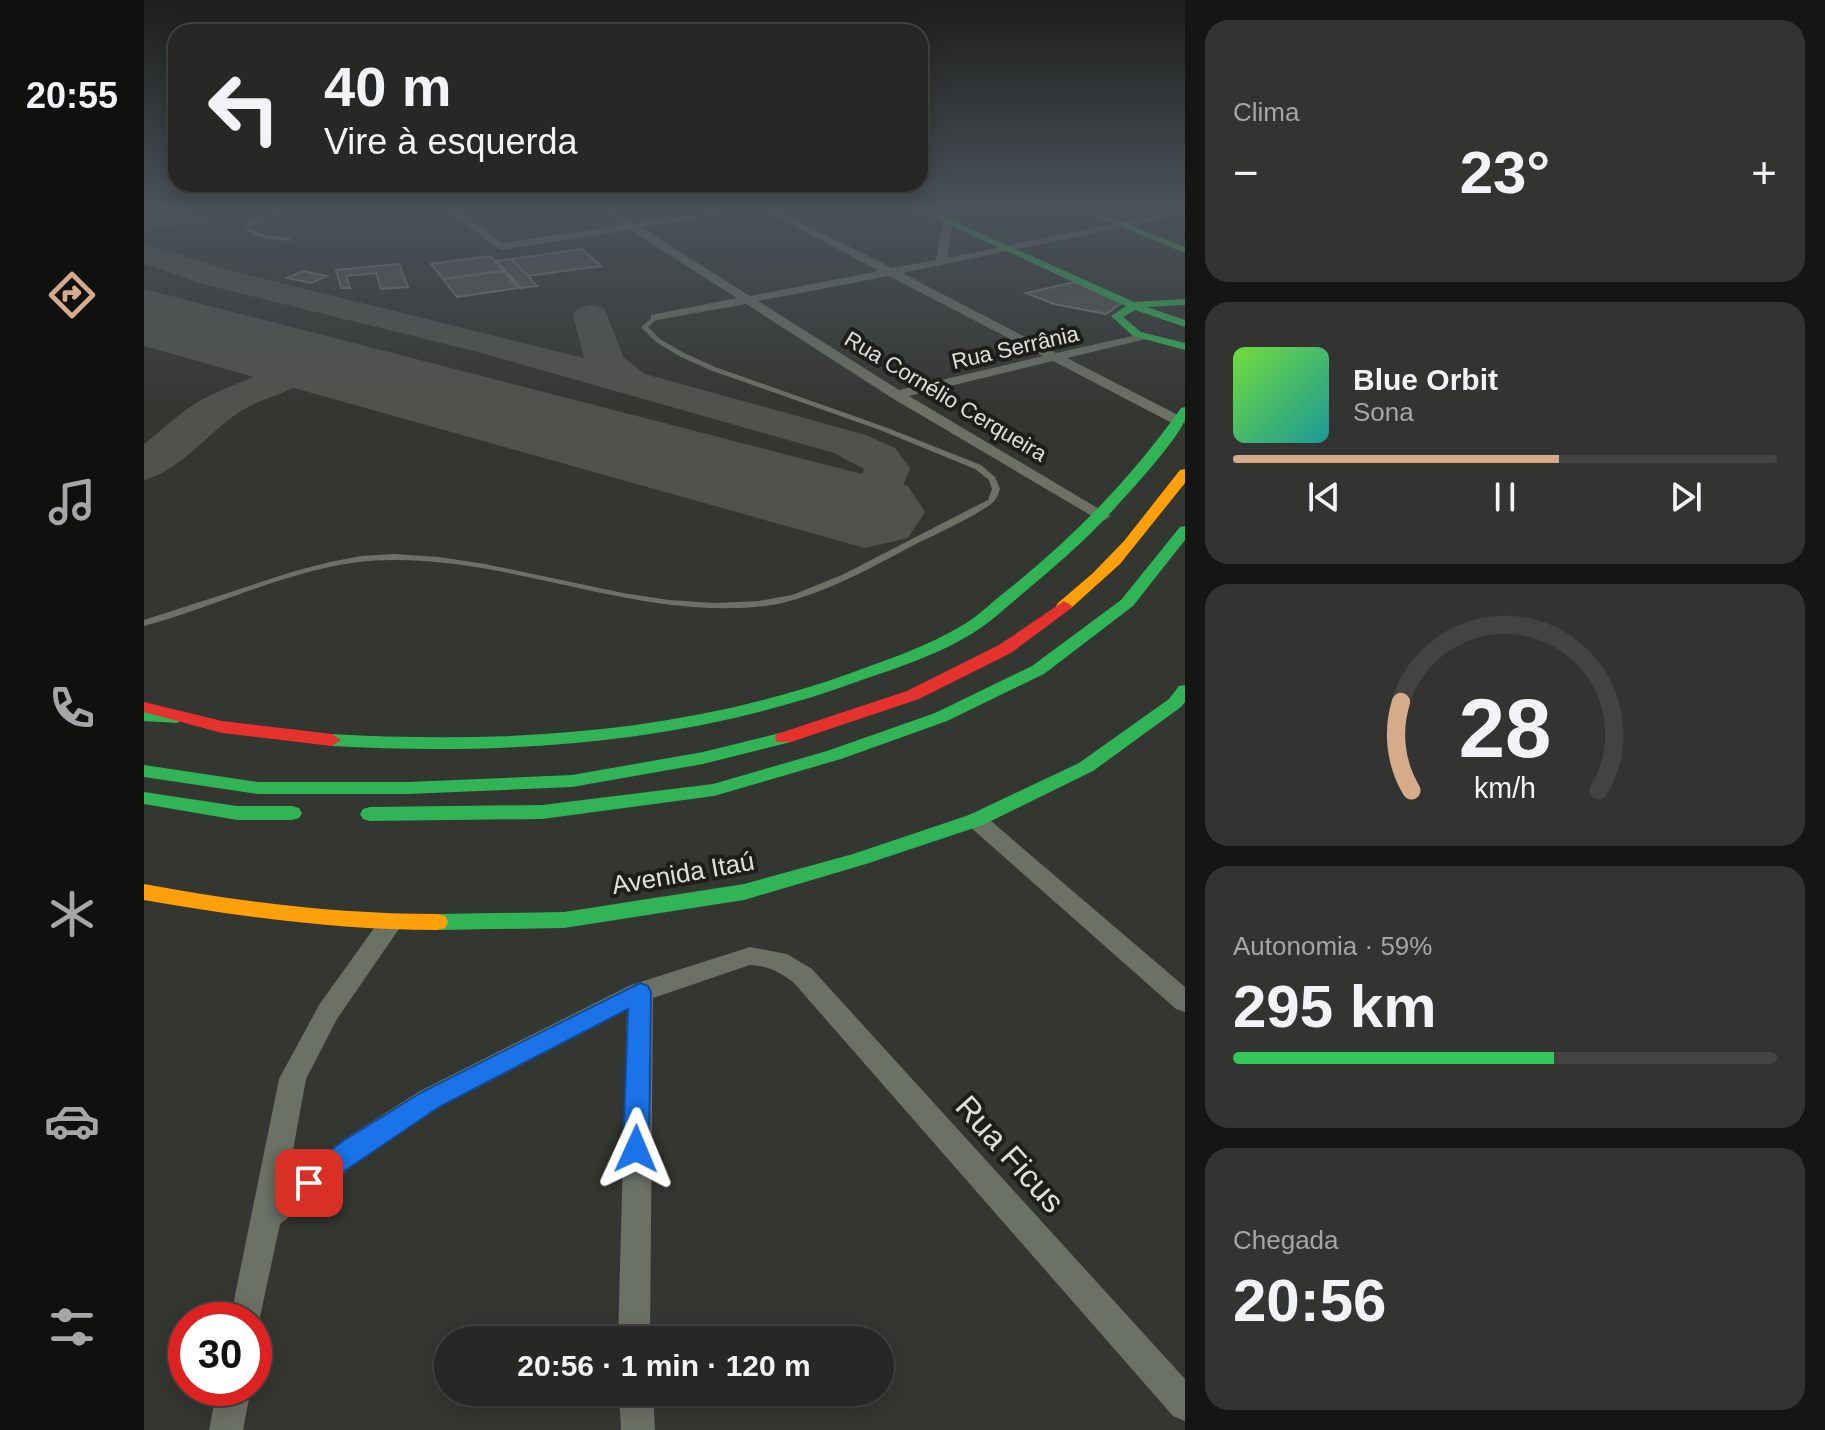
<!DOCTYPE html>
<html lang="pt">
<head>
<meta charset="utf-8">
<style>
  body { margin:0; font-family:Arial,sans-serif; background:#333432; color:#f1f3f6; height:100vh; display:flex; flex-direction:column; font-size:30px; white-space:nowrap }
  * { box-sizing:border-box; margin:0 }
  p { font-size:26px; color:#a4a6a7 }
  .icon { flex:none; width:44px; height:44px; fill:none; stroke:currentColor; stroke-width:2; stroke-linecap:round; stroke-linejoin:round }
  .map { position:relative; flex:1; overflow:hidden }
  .drawer { display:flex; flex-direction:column; gap:20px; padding:20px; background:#151614; width:640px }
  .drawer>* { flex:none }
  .hud { position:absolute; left:24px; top:24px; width:760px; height:168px; border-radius:24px; box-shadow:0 4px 20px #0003,0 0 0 2px #434442; background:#272825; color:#f1f3f6; overflow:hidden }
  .speed { position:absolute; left:24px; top:1302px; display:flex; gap:16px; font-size:40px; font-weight:700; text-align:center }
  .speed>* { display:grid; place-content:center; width:104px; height:104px; border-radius:50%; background:#272825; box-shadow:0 4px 20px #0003,0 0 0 2px #434442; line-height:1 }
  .speed .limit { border:12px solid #d22; background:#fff; color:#111 }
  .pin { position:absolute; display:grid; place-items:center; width:68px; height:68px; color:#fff; margin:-34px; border-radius:16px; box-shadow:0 4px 12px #0006 }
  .me { position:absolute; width:88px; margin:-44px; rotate:1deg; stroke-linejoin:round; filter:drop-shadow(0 0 6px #0008) }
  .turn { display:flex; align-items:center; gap:28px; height:168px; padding:0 24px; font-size:36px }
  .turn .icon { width:104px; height:104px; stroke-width:2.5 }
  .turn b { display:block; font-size:56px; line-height:68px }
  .big { font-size:60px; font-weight:700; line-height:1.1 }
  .drawer .widget { flex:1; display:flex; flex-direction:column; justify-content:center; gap:12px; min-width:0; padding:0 28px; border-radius:24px; background:#333432 }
  .drawer .dial { align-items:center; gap:0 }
  .dial svg { height:208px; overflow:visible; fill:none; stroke:#434442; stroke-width:7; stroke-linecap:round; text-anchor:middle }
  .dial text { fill:#f1f3f6; stroke:none }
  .song { display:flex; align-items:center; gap:24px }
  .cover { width:96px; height:96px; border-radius:12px; background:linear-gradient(135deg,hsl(100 70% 55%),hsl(180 70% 35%)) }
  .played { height:8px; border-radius:4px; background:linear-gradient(90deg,#d6ab8b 60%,#434442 60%) }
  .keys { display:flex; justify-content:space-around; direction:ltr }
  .heat { display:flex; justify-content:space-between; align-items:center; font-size:44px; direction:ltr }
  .charge { height:12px; border-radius:6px; background:linear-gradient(90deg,#34c759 59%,#434442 0) }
  .trip { position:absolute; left:290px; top:1326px; width:460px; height:80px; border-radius:40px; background:#272825; box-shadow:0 4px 20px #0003,0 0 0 2px #434442; font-weight:700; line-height:80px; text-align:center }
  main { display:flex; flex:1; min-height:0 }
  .tabs { display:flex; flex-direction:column; width:144px; justify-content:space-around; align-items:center; background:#10100f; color:#a4a6a7 }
  .tabs .icon { width:56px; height:56px }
  .tabs .selected { color:#d6ab8b }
  .tabs b { font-size:36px; color:#f1f3f6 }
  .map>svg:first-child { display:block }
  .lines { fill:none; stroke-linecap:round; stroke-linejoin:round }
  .taxiway { fill:#50524c; fill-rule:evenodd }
  .runway { fill:#50524c; fill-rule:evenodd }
  .building { fill:#51534e; stroke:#787a76; stroke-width:2 }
  .lane { fill:#6c7166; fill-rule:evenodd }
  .street { fill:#6c7166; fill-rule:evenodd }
  .fast { fill:#30b455; fill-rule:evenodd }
  .slow { fill:#ff9f0a; fill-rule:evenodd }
  .jam { fill:#e5322d; fill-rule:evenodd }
  .route { fill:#1a73e8; stroke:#114b97; stroke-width:2 }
  .labels { text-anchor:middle; stroke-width:8; stroke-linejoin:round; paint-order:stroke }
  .far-street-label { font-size:22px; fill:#dde0da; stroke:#1d1e1a }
  .street-label { font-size:26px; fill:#dde0da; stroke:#1d1e1a }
  .near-street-label { font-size:32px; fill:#dde0da; stroke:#1d1e1a }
</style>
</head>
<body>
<main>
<nav class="tabs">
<b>20:55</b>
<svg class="icon selected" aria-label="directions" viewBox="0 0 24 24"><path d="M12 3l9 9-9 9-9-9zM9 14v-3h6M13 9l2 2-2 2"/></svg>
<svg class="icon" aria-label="music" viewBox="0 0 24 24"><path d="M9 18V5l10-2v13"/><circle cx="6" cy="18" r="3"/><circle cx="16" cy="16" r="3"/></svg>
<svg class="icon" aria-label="phone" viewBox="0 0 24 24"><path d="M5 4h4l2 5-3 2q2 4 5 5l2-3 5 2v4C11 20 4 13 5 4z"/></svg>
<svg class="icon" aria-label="climate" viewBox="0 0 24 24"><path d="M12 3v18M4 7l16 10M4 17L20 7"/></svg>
<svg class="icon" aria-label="car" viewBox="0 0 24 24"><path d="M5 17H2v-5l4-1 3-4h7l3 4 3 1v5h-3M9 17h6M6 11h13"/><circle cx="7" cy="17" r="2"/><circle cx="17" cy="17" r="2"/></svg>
<svg class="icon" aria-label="filters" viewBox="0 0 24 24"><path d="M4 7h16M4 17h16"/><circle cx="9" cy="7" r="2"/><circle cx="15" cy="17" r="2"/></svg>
</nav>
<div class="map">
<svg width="1041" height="1430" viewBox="0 0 1041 1430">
  <rect width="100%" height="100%" fill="#343631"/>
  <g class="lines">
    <!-- taxiway -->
    <path class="taxiway" d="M25 209H98L94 215 83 218 0 231V213Z
      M0 243 81 269 440 358 429 316 434 308 447 305 460 308 480 358 501 374 722 435 751 448 766 468C756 503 724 527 689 518L682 508C693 492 713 488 720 469L690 453 334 352 58 284 0 264Z
      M160 348 174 352 180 360C167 389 128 394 102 408 67 428 39 470 0 480V444C18 430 35 413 54 402 79 386 131 374 146 352Z"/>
    <!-- runway -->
    <path class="runway" d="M0 289 764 486 781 512 764 538 721 548 0 346Z"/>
  </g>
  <!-- building -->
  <path class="building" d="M438 249 457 266 384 276 367 259Z
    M346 256 359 271 299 279 287 264Z
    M367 259 384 276 393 286 377 288 352 261Z
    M255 264 264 287 237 289 232 273 202 276 206 288H197L192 270Z
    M159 271 183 276 167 283 143 278Z
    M359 271 374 288 313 297 299 279Z
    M931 282 978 303 962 314 910 304 882 293Z"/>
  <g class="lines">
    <!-- lane -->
    <path class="lane" d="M165 209 124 217 105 227 118 234 146 238 149 240 148 241C131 241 112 239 99 227 117 212 142 208 165 209Z
      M509 317 514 318 504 327 516 339 540 353 571 367 741 427 837 465 851 477 856 489C854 493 854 497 851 500 845 510 786 537 772 544 728 567 683 593 634 604 606 609 577 609 549 607 449 599 352 560 251 560 163 559 83 604 0 626V620L151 571 186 562 217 556 250 554 295 557 341 564 479 593 525 600 571 603 615 601 648 595 698 575 832 506 844 500 848 489 845 480 831 469 736 430 566 370 535 356 512 342 497 327Z"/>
    <!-- street -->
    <path class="street" d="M303 209H314L358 243 479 225 456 209H468L490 223 581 209H604L498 228 606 296 735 271 619 209H631L748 268 792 260 799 221 804 218 809 221 803 258 1041 209V214L758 273 912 353 1002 333V339L923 358 1040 418 1041 423 1030 424 909 361 765 396 967 516 959 521 953 519 748 398 602 304 507 321V315L593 298 486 230 356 250ZM745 276 899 356 755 390 614 301Z
      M832 813 840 815 1041 987V1012L1032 1009 824 825 821 820 824 815Z
      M247 914 256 917 259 923 193 1019 162 1079 143 1183 199 1140 276 1091 487 985 606 947 643 954 668 969 1041 1379V1421L1029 1416 650 983C636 972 624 966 606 965L509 998 506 1340H474L483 1010 296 1107 219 1158 136 1224 113 1331 110 1332V1320H86L135 1079 175 1005 238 917Z
      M73 1388H107L99 1430H65Z
      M475 1392H509L511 1430H477Z"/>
    <!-- fast -->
    <path class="fast" d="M771 209H783L990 302 1041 299V305L1003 307 1041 320V327L991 310 979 317 997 332 1041 343V350L989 336 967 316 982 306Z
      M933 209H946L1041 247V253Z
      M1041 407C1041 411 1041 415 1041 419 1036 437 985 493 970 509 941 541 909 568 877 595 861 608 847 622 829 633 795 654 756 667 718 680 547 743 369 756 188 746L179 740 188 734C365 744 540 733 707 673 745 659 784 646 819 625 836 615 850 600 866 588 932 535 988 477 1037 408Z
      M1041 526V540L989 606 900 674 803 721 697 759 570 796 398 819 226 821 219 819 216 814 219 809 226 807 398 805 569 784 683 751 791 713 888 666 977 600 1036 527Z
      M1041 685V702L1037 707 949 771 839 825 722 864 600 900 420 928 293 930 285 928 282 922 285 916 293 914 420 912 600 884 709 854 825 815 935 763 1025 699 1035 686Z
      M0 709 33 711 42 717 33 723 0 721Z
      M640 732 649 738 647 742 559 764 428 787 264 794H113L0 777V765L113 782H264L428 775 559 752Z
      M0 792 93 806H148L155 808 158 813 155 818 148 820H93L0 804Z"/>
    <!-- slow -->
    <path class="slow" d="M1041 469V483L976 564 926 609H914L912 606 914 603 949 573 980 541 1036 470Z
      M0 884C97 902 194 914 293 914L301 916 304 922 301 928 293 930C194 930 97 917 0 900Z"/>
    <!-- jam -->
    <path class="jam" d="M920 601 928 606 926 609 867 653 775 699 647 742H633L631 738 633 734 763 691 855 645Z
      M0 702 78 721 188 734 197 740 188 746 78 733 0 712Z"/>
  </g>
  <!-- sky -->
  <linearGradient id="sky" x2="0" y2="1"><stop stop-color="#1d1e1b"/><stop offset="0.51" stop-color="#4a525a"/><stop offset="1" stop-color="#4a525a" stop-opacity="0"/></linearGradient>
  <rect width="1041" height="409" fill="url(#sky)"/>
  <!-- route -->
  <path class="route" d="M496 983 504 986 507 992 505 1149 501 1157 492 1160 483 1157 479 1149 484 1009 295 1107 165 1195 155 1192 152 1183 155 1175 199 1141 278 1092Z"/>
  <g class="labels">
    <!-- far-street labels -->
    <g class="far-street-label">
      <text transform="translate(871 347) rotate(-13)" y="8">Rua Serrânia</text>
      <text transform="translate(802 396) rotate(31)" y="8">Rua Cornélio Cerqueira</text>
    </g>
    <!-- street labels -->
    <g class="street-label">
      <text transform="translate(539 873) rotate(-10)" y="9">Avenida Itaú</text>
    </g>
    <!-- near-street labels -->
    <g class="near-street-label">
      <text transform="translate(866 1154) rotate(48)" y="11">Rua Ficus</text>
    </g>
  </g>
</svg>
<div class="speed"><div class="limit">30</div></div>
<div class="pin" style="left:165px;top:1183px;background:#d93025"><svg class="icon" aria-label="arrive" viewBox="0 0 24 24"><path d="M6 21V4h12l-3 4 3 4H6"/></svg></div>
<svg class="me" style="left:492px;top:1149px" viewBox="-20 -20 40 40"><path d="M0-17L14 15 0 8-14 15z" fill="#1a73e8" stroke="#fff" stroke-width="4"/></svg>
<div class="trip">20:56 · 1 min · 120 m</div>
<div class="hud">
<div class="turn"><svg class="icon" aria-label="left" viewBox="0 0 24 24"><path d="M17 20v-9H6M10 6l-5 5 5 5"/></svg><div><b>40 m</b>Vire à esquerda</div></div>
</div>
</div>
<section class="drawer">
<div class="widget"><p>Clima</p>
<div class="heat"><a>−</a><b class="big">23°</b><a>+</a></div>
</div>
<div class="widget">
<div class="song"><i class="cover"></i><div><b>Blue Orbit</b><p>Sona</p></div></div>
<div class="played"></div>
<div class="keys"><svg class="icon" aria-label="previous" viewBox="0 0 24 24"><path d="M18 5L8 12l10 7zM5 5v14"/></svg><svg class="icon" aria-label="pause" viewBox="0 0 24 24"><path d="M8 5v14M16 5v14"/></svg><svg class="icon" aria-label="next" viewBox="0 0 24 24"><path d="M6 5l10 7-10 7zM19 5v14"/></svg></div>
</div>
<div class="widget dial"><svg viewBox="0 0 100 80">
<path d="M14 69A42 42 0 1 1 86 69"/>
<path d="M14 69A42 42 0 0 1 10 35" stroke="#d6ab8b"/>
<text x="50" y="56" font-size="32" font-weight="700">28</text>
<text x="50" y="72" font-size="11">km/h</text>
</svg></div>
<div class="widget"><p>Autonomia · 59%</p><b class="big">295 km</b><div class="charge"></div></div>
<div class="widget"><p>Chegada</p><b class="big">20:56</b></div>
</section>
</main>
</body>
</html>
